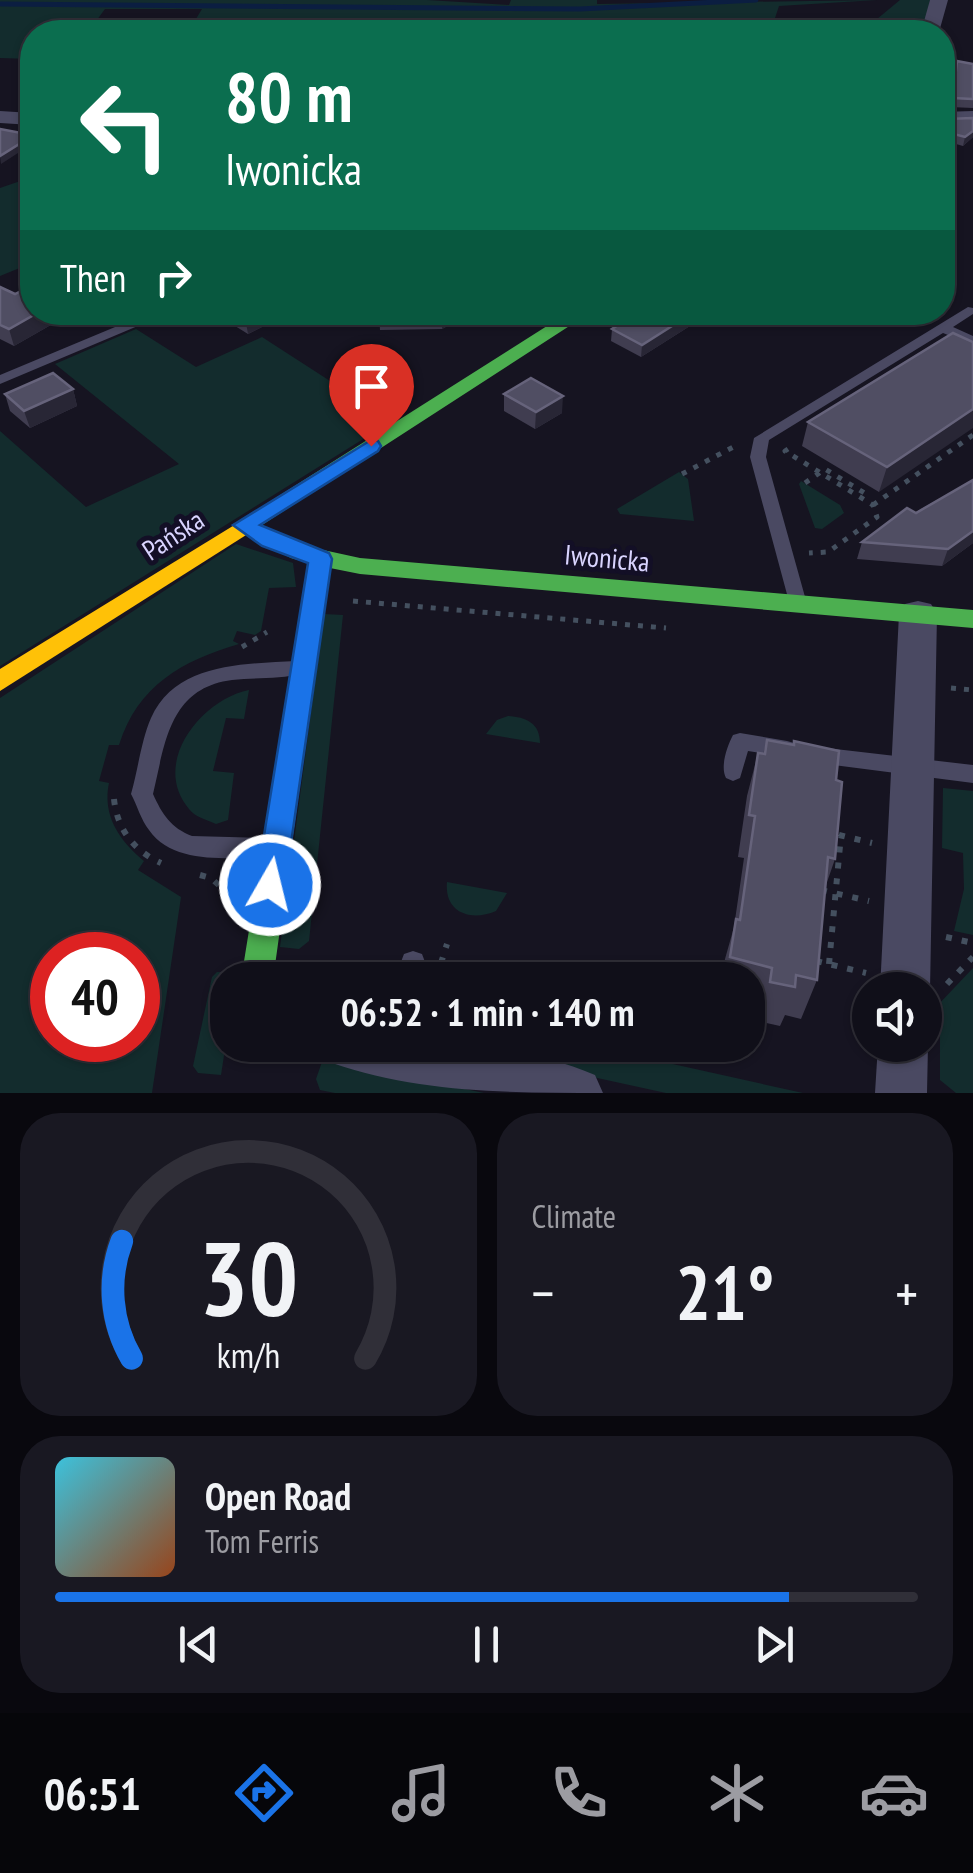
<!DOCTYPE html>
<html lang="en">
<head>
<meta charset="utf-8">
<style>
  body { margin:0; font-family:"PT Sans Narrow",sans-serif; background:#191822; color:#f1f3f6; height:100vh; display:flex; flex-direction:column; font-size:38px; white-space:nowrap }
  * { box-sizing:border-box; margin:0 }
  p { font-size:32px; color:#9c9ca2 }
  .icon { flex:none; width:55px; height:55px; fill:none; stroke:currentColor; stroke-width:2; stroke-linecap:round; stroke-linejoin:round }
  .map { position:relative; height:1093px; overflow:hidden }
  .details { display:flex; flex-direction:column; gap:20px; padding:20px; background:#09080e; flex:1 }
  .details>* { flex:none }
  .top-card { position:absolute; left:20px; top:20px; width:935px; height:305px; border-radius:40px; box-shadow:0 2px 8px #0004,0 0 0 2px #302f38; background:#0b6e4f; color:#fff; overflow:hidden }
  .fabs { position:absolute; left:852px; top:972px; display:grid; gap:20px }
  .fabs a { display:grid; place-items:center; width:90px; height:90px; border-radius:50%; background:#100f19; box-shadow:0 2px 8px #0004,0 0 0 2px #302f38; font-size:50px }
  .speed { position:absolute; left:30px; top:932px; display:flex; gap:20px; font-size:50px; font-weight:700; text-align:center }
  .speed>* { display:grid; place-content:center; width:130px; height:130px; border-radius:50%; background:#100f19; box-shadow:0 2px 8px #0004,0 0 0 2px #302f38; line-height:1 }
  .speed .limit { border:15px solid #d22; background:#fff; color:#111 }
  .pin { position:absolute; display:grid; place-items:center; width:85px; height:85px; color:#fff; margin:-102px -42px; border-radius:50% 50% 50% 0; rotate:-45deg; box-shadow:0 0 10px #0007 }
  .pin .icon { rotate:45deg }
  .me { position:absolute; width:110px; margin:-55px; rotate:8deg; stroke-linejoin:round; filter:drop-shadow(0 0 8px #0008) }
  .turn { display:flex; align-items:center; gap:35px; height:210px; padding:0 40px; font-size:45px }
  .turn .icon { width:130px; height:130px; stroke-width:2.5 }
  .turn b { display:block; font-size:70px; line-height:85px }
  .then { display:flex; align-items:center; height:95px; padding:0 40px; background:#0003; gap:20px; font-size:38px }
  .big { font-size:75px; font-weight:700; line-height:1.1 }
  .details .widget { flex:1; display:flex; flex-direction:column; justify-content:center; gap:15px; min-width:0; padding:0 35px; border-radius:40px; background:#191822 }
  .details .dial { align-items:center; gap:0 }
  .dial svg { height:260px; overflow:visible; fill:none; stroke:#302f38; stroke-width:7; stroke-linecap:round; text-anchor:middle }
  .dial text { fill:#f1f3f6; stroke:none }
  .song { display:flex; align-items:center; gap:30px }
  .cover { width:120px; height:120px; border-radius:15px; background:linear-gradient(135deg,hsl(190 70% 55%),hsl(20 70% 35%)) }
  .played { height:10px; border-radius:5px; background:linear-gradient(90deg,#1a73e8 85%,#302f38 85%) }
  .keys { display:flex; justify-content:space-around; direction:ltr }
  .heat { display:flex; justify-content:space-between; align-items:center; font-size:55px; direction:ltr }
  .details .tiles { flex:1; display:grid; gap:20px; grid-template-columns:1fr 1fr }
  .widget:last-child { grid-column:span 2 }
  .trip { position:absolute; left:210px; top:962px; width:555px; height:100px; border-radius:40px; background:#100f19; box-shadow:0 2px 8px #0004,0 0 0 2px #302f38; font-weight:700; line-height:100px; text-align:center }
  .dock { display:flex; height:160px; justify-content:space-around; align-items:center; background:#06060a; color:#9c9ca2 }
  .dock .icon { width:70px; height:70px }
  .dock .active { color:#1a73e8 }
  .dock b { font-size:45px; color:#f1f3f6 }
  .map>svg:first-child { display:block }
  .green { fill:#132c2d; fill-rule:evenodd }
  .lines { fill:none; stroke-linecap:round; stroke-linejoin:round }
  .stream { stroke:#0b1e41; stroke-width:5 }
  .path-far1 { stroke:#44505f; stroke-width:5; stroke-dasharray:5 8; stroke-linecap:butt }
  .path { stroke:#44505f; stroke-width:6; stroke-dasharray:6 10; stroke-linecap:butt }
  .lane { fill:#4a4962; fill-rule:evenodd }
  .street { fill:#4a4962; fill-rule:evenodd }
  .fast { fill:#4caf50; fill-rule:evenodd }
  .slow { fill:#ffc107; fill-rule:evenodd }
  .wall { fill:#403d50 }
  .shaded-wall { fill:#282635 }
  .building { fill:#504e63; stroke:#66637b; stroke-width:2.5 }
  .route { fill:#1a73e8; stroke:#114b97; stroke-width:2.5 }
  .labels { text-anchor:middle; stroke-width:10; stroke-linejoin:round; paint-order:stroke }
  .street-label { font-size:28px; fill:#d9d4ff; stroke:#130f26 }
</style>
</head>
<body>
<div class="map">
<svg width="973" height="1093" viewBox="0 0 973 1093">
  <rect width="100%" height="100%" fill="#161421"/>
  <!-- green -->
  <path class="green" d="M0 0H427L509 5 511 0H597V4L877 0 779 6 774 21 706 18 692 32H188L202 9H105L88 32H32V59L0 58Z
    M900 0H930L928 16 922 24H871Z
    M32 177V263L0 276V188Z
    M136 329 196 367 262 337 392 421 0 666V431L86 507 179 464 55 364Z
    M679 472 688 479 694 521 620 514 617 509Z
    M801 481 840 505 844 513 822 529 815 528 799 484Z
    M236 544 293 563 296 587 269 588 261 631 255 635 237 631 233 641 239 644C182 661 138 685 119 745H109L99 781 109 783C102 816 120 841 144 861L138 870 181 897 152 1093H0V698ZM52 955H138V1040H52Z
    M324 614 343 615 309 941 299 949 280 947Z
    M249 690 244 719 226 718 213 771 234 773 228 820 216 824C207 820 195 817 189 809 150 763 202 699 249 690Z
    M508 716C526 717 540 723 540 743L486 734 497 720Z
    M943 788 973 791V935L954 931 964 889 963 853 942 848Z
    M447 882 507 893 496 911C471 922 444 913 447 882Z
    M973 968V1093H956L940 1080V1007L937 1006Z
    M217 972 236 973 228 980V1030L221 1075 198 1073 193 1066 212 977Z
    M446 1045H587L803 1093H666Z
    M323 1059 484 1093H335L320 1090 316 1079Z"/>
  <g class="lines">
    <!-- stream -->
    <path class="stream" d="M0 4 580 9 756 0"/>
    <!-- path-far1 -->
    <path class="path-far1" d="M788 449 785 451 873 505 877 517 828 552 809 553
      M682 474 739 444
      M805 483 825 469 866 494
      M873 505 973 435
      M353 601 666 628
      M242 647 267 632
      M951 688 973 690"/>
    <!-- path -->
    <path class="path" d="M114 799C117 829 134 851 161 863
      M839 835 872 843
      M200 875 211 878 223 889
      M821 890 869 901
      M946 937 973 943
      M816 961 866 973
      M441 963 447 944
      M829 964 841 835
      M947 984 973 957"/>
    <!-- lane -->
    <path class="lane" d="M968 307 973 308V314L953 327 973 336V345L943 333 769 440 766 457 807 604 805 609H791L750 457 754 438Z
      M151 312H171L0 384V375Z
      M296 661 303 663 306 668 303 673C280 680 255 677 232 680 169 688 165 744 153 794 162 814 171 828 192 836L269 838 277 841 280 848 277 855 269 858C231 857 174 866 149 830 141 820 137 805 131 794 138 770 141 741 151 718 176 662 245 664 296 661Z
      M740 733 787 741 794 743 797 749 794 755 787 757 748 751 740 778 733 781 726 778C720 767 727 746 733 735Z
      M818 747 973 765V783L818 763 811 761 808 755 811 749Z
      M413 951 422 954 425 962 418 980H394L404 954Z"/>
    <!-- street -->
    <path class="street" d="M930 0H948L939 32H921Z
      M0 111 32 113V125L0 123Z
      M973 111V123L942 124V112Z
      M918 601 931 604 937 614 930 990 925 1000V990H880L899 614 905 604Z
      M925 1037 928 1045 927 1093H875L878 1045H925Z
      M325 1045C415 1045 510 1039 595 1075L603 1093C512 1093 418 1093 332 1063Z"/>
    <!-- fast -->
    <path class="fast" d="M569 312H591L262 525 305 546 360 558 973 610V628L360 574 330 568 273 980H241L308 563 291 558 236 530 233 525Z"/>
    <!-- slow -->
    <path class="slow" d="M254 513 265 520 262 525 0 691V669Z"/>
  </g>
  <!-- wall -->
  <path class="wall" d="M957 61 973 64V108L950 107Z
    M973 118V137L963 146 942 140V122Z
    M0 287 32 312H62L63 318 14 346 0 339Z
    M218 312H279L280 318 248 334 219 316Z
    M474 312 442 329 380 330 379 313Z
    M712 312 641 357 611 341 612 329Z
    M973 342 879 492 802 446 808 422Z
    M73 389 77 406 30 428 10 411 5 394Z
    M504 394 562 413 535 429 504 411Z
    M973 480V543L942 566 857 559 862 542Z
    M767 740 836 780 835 859 825 888 817 980 801 1019 785 1015 780 1026 757 1021 758 1007 748 1004V980H721L725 959 734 927 744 858 738 857 747 796 758 753 763 754Z"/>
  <!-- shaded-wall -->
  <path class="shaded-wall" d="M973 131V137L963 146 965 137Z
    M32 136V144L1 164 0 156Z
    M39 312H62L63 318 14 346 9 329Z
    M255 312H279L280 318 248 334 245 317Z
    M442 312H474L442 329Z
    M694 312H712L641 357 642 345Z
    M73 389 77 406 30 428 24 411Z
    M563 396 562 413 535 429 536 412Z
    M973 409V428L879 492 887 467Z
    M973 531V543L942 566 948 549Z"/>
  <!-- building -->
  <path class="building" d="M957 61 973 64V99L953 98Z
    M973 118V131L965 137 942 131V122L947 119Z
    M0 129 32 135V136L0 156Z
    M0 287 15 294 27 288 32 290V312H39L9 329 0 325Z
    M237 312H255L245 317Z
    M380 312H442L379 313Z
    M638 312H694L642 345 612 329Z
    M953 333 973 342V409L887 467 808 422Z
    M53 373 73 389 24 411 5 394Z
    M531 378 563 396 536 412 504 394Z
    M973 480V531L948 549 862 542 907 508 916 513Z
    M767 740 794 745V741L839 751 836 780 842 782 835 859 828 857 817 980 796 975 795 987 770 982 772 968 730 957 736 919 740 920 755 816 749 815 758 753 765 754Z"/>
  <!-- route -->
  <path class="route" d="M371 440 378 441 381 446 378 451 260 525 329 553 332 559 285 885 281 895 270 898 260 895 256 885 308 563 262 546 233 525Z"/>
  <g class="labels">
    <!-- street labels -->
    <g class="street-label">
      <text transform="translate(173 535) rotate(-33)" y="10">Pańska</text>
      <text transform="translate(607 558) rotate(5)" y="10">Iwonicka</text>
    </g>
  </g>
</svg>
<div class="fabs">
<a><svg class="icon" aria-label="sound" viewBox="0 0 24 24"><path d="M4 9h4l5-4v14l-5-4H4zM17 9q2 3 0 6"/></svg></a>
</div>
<div class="speed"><div class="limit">40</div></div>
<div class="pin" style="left:371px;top:446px;background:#d93025"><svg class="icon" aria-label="arrive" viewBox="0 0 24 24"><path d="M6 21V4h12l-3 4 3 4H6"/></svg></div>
<svg class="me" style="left:270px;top:885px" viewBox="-20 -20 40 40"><circle r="17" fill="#1a73e8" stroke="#fff" stroke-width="3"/><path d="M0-11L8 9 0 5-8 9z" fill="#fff"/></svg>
<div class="trip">06:52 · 1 min · 140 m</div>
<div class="top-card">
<div class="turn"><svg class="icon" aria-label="left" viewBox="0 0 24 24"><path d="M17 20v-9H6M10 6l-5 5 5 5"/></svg><div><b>80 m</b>Iwonicka</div></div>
<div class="then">Then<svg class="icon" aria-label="right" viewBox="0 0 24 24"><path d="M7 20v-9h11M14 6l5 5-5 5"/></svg></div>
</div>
</div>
<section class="details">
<div class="tiles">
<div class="widget dial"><svg viewBox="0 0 100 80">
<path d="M14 69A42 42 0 1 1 86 69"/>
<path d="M14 69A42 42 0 0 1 11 33" stroke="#1a73e8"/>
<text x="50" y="56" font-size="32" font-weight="700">30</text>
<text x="50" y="72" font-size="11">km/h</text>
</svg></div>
<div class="widget"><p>Climate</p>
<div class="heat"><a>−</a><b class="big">21°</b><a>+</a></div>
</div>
<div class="widget">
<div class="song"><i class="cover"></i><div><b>Open Road</b><p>Tom Ferris</p></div></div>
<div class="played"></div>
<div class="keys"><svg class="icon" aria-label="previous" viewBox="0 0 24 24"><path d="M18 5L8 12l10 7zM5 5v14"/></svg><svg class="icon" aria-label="pause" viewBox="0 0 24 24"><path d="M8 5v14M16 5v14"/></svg><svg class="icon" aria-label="next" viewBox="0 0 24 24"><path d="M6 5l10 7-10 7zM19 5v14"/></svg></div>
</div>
</div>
</section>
<nav class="dock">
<b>06:51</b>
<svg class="icon active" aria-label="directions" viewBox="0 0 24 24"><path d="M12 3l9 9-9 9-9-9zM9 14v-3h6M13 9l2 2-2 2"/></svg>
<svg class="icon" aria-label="music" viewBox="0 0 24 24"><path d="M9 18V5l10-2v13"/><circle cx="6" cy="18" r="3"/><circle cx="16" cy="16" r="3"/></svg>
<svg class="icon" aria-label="phone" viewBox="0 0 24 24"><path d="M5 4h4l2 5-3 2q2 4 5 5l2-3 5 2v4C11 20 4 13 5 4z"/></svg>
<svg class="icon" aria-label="climate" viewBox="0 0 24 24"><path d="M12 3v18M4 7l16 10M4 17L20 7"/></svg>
<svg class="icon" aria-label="car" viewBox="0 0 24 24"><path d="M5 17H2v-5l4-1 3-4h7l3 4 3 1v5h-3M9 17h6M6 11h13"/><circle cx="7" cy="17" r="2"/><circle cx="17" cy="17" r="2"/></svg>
</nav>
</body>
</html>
